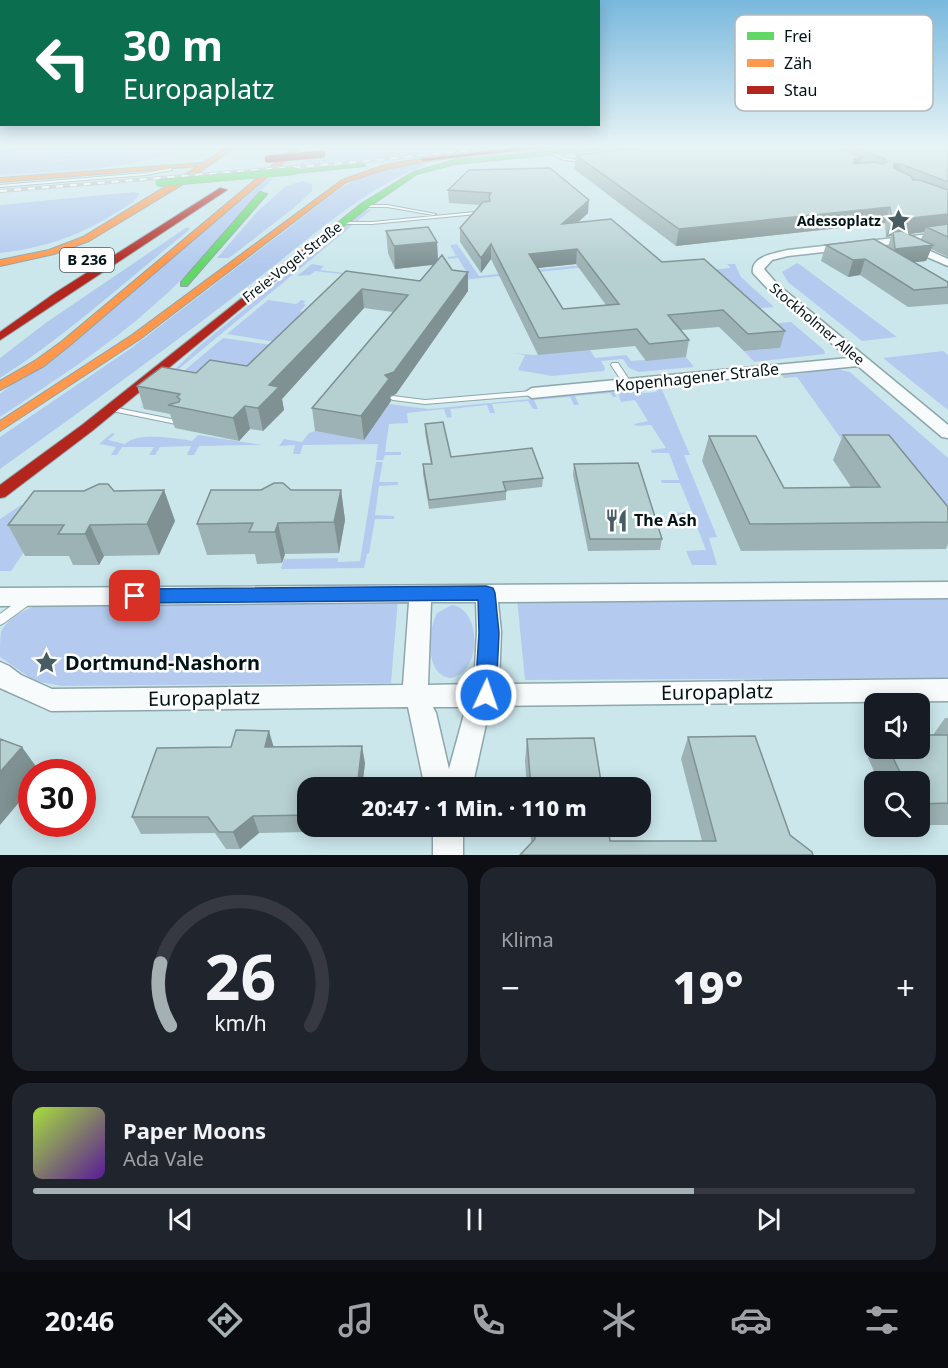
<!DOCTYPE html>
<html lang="de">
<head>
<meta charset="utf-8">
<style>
  body { margin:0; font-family:"Noto Sans",sans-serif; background:#20242c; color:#f1f3f6; height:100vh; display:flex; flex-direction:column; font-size:22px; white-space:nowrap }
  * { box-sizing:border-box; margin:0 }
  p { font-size:20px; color:#9ea1a6 }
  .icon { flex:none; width:33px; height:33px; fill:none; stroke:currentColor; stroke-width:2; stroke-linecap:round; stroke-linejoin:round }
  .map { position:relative; height:855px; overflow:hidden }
  .side { display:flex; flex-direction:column; gap:12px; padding:12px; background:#0d0f14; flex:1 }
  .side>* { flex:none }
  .top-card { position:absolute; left:0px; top:0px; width:600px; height:126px; box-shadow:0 3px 15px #0003; background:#0b6e4f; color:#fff; overflow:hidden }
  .fabs { position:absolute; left:864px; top:693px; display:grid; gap:12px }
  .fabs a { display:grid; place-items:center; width:66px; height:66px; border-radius:12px; background:#171b24; box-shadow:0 3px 15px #0003; font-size:30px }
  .speed { position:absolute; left:18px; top:759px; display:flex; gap:12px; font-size:30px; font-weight:700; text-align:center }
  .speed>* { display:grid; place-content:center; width:78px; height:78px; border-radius:50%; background:#171b24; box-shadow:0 3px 15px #0003; line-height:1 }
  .speed .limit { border:9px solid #d22; background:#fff; color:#111 }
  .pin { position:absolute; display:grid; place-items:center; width:51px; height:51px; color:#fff; margin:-26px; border-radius:12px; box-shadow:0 3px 9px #0006 }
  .me { position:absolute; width:66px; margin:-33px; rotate:3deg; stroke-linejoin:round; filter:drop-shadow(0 0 4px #0008) }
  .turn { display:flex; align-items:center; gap:21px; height:126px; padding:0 24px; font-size:27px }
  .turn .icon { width:78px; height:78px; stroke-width:2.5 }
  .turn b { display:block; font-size:42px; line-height:51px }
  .big { font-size:45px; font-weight:800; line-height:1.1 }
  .side .card { flex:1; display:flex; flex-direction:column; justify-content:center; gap:9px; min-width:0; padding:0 21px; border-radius:18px; background:#20242c }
  .side .dial { align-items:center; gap:0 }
  .dial svg { height:156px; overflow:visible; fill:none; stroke:#363941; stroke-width:7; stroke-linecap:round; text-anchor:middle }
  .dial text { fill:#f1f3f6; stroke:none }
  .song { display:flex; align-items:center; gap:18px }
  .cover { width:72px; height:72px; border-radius:9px; background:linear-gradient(135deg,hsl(80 70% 55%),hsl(270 70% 35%)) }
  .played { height:6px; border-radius:3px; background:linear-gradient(90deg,#a4b0b3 75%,#363941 75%) }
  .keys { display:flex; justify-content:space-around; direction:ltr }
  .heat { display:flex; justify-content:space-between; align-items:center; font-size:33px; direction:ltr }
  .side .tiles { flex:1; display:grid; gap:12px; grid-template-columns:1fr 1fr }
  .card:last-child { grid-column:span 2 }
  .trip { position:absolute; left:297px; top:777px; width:354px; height:60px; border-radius:18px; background:#171b24; box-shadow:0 3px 15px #0003; font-weight:800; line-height:60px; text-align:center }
  .dock { display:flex; height:96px; justify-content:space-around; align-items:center; background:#090b0e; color:#9ea1a6 }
  .dock .icon { width:42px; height:42px }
  .dock .current { color:#a4b0b3 }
  .dock b { font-size:27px; color:#f1f3f6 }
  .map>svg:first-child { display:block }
  .green { fill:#b4cbef }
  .forest { fill:#b2c9ee }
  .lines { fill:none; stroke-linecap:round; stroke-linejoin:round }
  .lane-casing { stroke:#8da6ab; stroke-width:2 }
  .street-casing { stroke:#8da6ab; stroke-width:3 }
  .fast-casing { stroke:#8da6ab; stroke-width:2 }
  .slow-casing { stroke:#8da6ab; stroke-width:2 }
  .jam-casing { stroke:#8da6ab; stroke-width:2 }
  .lane { fill:#f7fbfc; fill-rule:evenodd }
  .street { fill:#f7fbfc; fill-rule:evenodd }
  .fast { fill:#63d668; fill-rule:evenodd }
  .slow { fill:#ff974d; fill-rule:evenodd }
  .jam { fill:#b3261e; fill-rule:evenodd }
  .rail-casing { stroke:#b7bdbf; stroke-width:4 }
  .rail { stroke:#fff; stroke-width:2; stroke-dasharray:7; stroke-linecap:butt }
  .fast-bridge-casing { stroke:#8da6ab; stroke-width:8; stroke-linecap:butt }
  .jam-bridge-casing { stroke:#8da6ab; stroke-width:8; stroke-linecap:butt }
  .fast-bridge { stroke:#63d668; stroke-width:7 }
  .jam-bridge { stroke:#b3261e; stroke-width:7 }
  .wall { fill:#9db2b4; fill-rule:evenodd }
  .shaded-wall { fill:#7f9192 }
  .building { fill:#b6cfd1; stroke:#7f9192; stroke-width:1.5; fill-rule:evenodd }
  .route { fill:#1a73e8; stroke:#114b97; stroke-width:1.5 }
  .labels { text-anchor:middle; stroke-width:5; stroke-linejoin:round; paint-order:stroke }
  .far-poi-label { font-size:14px; font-weight:bold; fill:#001317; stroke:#fff; text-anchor:end }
  .far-street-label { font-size:14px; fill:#001317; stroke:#fff }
  .shield { fill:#fff; stroke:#4c5a5d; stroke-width:1.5 }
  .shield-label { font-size:15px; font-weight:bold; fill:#001317 }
  .street-label { font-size:16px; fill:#001317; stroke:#fff }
  .poi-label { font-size:16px; font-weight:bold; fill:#001317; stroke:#fff; text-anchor:start }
  .near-poi-label { font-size:20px; font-weight:bold; fill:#001317; stroke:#fff; text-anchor:start }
  .near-street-label { font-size:20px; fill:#001317; stroke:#fff }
  .key { fill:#fff; stroke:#b2b8b9; stroke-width:1.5 }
  .key-label { font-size:16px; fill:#001317 }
</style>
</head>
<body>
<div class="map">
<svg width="948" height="855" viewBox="0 0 948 855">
  <rect width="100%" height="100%" fill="#cbe7ec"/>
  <!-- green -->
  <path class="green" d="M1 146H135L92 156 0 168Z
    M452 146H536L355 164 352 160 299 164 310 158Z
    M273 178C234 221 197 268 153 306 106 348 52 382 0 417V394L266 179Z
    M372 209 168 378H166L198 347 361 214 367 210Z
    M457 244 479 276 638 259 641 261 426 284 315 271 310 275 297 276 312 264 324 266 320 270 423 283 467 273 458 258 448 259 447 257 456 256 450 245Z
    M797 263 799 264 897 337 862 341 788 282 782 272Z
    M727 264H735L741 277 774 307 740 310 698 271 731 268Z
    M268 300 296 304 301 300 306 301 303 304 306 305 300 311 304 312 310 305 323 307 282 343 227 334Z
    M791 322 824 350 825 354 754 362 744 351 780 348 757 325Z
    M223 338 279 346 242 384 140 408Z
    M590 350 595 358 626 355 631 361 686 357 694 367 639 372 629 368 623 359 601 361 605 368 604 371 552 376 518 370 525 355 513 353 533 355Z
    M943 351 948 355V410L883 358Z
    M837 369 850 372 948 458V540L854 457 797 377 784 378 782 375Z
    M655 387H661L690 455H684L717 537 709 538 717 565H692L686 551 706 550 693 517H673L672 513 692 512 680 483H662L661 480H679L669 453H652L651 450 666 448 651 425 636 426 634 424 648 421 635 400 621 402 617 391 639 389 642 393 657 392Z
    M613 391 617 397H613L610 393 575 396 579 405H574L570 397 534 400 538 409H533L528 401 492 404 495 413H490L487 405 450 409 452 417 447 418 444 409 407 413 408 423 389 424 385 452H401V455H385L383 460H376L378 444 303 445 300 454H293L295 445 279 446 284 439 302 442 309 433 315 431 364 439 389 404 429 409Z
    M112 433 115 434 108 440 125 444C137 432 175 438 192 441L198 435 262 445 199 446 194 455H187L191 446 160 447 155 455H149L154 447H122L117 455H111L116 447 99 444Z
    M376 462H383L379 482H398V485L379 486 375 515 394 516V519H375L369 553 367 554 364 568 281 569 284 559 338 558V562L360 561Z
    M21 505 32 509 46 520 11 571H0V519Z
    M948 595V678L525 680 517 599Z
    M398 599 391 683 62 686 35 681 0 657C0 649 0 639 1 632 8 617 27 608 42 604Z
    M452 605C483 610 482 675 449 678 424 672 428 630 437 613Z"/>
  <!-- forest -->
  <path class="forest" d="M8 146H44L62 152 31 159C55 170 107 148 133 146 151 145 170 146 189 146 131 172 62 170 0 175V154Z
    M416 163 427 165C374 180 303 244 257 279 173 344 87 407 0 469V437L130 349 342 187 367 174Z
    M303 181 312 184V191L295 207 229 258H217L257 212 286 186Z
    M134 192 140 194 134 201C90 231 54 247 0 253V205Z
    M187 227 190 229 183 235C122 284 66 336 0 378V358L47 322Z"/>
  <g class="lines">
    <defs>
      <path id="lane" d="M553 152 566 158 586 161 584 162 564 160 552 154Z
        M171 168 172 170 146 175 0 187V185L146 173Z
        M364 205H387L436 214 434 215 387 207H362V205Z
        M485 211H487V213L372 224H342L340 223 342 222H372Z
        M612 363H618L632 384 631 386H625L611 365Z
        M532 391 536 393 535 395 425 404 393 400 389 398 393 396 425 400Z
        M109 407H112L181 421 185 423 181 425 112 411 108 409Z
        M26 597 30 598 32 601 30 604 4 623 0 625V614L22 598Z"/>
      <path id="street" d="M948 232V238L910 242 948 259V266L904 247V243L788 256 772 260 764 269 777 284 948 425V438L942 437 858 366 532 398 524 393 532 388 849 358 769 290 753 273C750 256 776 253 788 250Z
        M948 582V598L498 602 501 632 499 684 948 679V701L493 706 488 715 472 788H425L408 707 51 711 0 688V662L9 666 21 675 52 689 403 685 409 602 0 606V588ZM431 602H476L477 632 474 684 428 685ZM433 707H466L449 769 436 713Z
        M433 826H463V855H433Z"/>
      <path id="fast" d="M610 146H636L455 164 417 174 367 208 311 252 304 250 361 204 413 172 455 160Z
        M363 163 365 166 295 173 292 171Z
        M260 192 267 194 187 286H181V282Z"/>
      <path id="slow" d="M229 146H236L180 186 89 241 54 254 0 266V260L49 250 83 237 199 166 0 182V178L203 163Z
        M296 146H303L69 346 44 366 0 390V381L36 360 61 342Z
        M442 155 444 158 386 169 346 182 140 339 0 431V421L132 335 342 180 385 165Z"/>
      <path id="jam" d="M537 146H562L423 161 420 159Z
        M220 188 227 190 0 340V332L55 293Z
        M305 248 312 250 92 431 5 497 0 498V485L82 425Z"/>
    </defs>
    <!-- lane casing -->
    <use href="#lane" class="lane-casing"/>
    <!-- street casing -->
    <use href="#street" class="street-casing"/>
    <!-- fast casing -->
    <use href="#fast" class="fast-casing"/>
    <!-- slow casing -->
    <use href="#slow" class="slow-casing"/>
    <!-- jam casing -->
    <use href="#jam" class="jam-casing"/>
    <!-- lane -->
    <use href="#lane" class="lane"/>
    <!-- street -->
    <use href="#street" class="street"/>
    <!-- fast -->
    <use href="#fast" class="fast"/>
    <!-- slow -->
    <use href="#slow" class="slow"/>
    <!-- jam -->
    <use href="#jam" class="jam"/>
    <defs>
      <path id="rail" d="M0 191 356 162 512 146"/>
    </defs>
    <!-- rail casing -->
    <use href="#rail" class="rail-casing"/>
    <!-- rail -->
    <use href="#rail" class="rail"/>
    <defs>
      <path id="fast-bridge" d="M159 183 295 171"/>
      <path id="jam-bridge" d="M268 159 322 154"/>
    </defs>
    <!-- fast-bridge casing -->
    <use href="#fast-bridge" class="fast-bridge-casing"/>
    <!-- jam-bridge casing -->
    <use href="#jam-bridge" class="jam-bridge-casing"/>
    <!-- fast-bridge -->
    <use href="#fast-bridge" class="fast-bridge"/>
    <!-- jam-bridge -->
    <use href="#jam-bridge" class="jam-bridge"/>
  </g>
  <!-- wall -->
  <path class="wall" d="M654 146H948V257L931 249 926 261 914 262 948 282V304L908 307 860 275 848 277 821 261 826 245 888 247 891 236 886 237 885 223 676 246 574 169 576 155ZM924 232 921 239 909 234Z
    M469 170 588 213 578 222 662 262 785 331 780 348 744 351 719 327 681 330 689 340 686 357 646 361 635 346 538 355 491 259 481 273 460 242V228L481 205 449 203 448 190ZM576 264 606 305 563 309 538 268Z
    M386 231 437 242 438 260 452 270 468 272V291L396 394 390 396 391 401 364 440 315 431 312 408 393 312 364 308 282 399 284 410 263 431 250 429 239 441 175 428 170 414 144 409 137 386 196 373 247 366 346 271 420 281 434 265 395 269 388 253Z
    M425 424 451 457 543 478 542 487 506 491V500L429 509 423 474V464H431L425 433Z
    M843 435 948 507V544L946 549 741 551 702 461 709 436 784 488 851 487 833 460Z
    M574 464 662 539 660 550 588 551 573 475Z
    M164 490 175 521 159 555 104 556 99 565H73L69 556H25L8 525 114 491Z
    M291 490H341L345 520 339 553 285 554 282 563 257 564 255 554 207 555 197 524Z
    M945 718H948V825H920V782H879L868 758 874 747V748H920L933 735Z
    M688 737 790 835 812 852 531 842 530 826H608L610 841H702L681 759Z
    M527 739 602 788H527L525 761Z
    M274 747 365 763 362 788H308V826H358L357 831 259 833 240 849H226L215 833 141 834 132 817Z"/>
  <!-- shaded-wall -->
  <path class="shaded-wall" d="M862 157 858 171 850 173 854 159Z
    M894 164H901L896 178H889Z
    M589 200 588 213 561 238 562 224Z
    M890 207 885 223 676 246 679 229Z
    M948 214V230L926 227 924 232 894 236 893 232 891 236 886 237 892 220Z
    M437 242 438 264 395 269 394 246Z
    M491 244V259L481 273V258Z
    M933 245 926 261 889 265 895 249Z
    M577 249 576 264 528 269 529 254Z
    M865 259 860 275 848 277 853 260Z
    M468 272V291L396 394 390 396 391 401 364 440 361 416 385 375Z
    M362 289 364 308 282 399 284 410 263 431 258 408 269 385Z
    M245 406 250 429 239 441 233 418Z
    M164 490 175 521 159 555 147 524Z
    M341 490 345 520 339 553 334 522Z
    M278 523 285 554 282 563 275 532Z
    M90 525 104 556 99 565 85 534Z
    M269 731 274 748 265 747Z
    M362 746 365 763 362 788H357Z
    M22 747 40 772H32V787L0 825V772Z
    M253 816 259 833 240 849 233 832Z"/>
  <!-- building -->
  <path class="building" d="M654 146H833L862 157 854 159V164L875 162 882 164 887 162 885 159 851 146H948V182L901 164H894V168L911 176 913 180H920L948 190V214L892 220 890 207 679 229 576 155Z
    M550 168 589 200 562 224 611 219 662 262 704 259 785 331 748 334 723 310 668 315 689 340 649 344 637 329 539 338 491 244 481 258 460 228 483 202 490 201 489 196 491 193 448 190 469 170ZM577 249 619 304 563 309 529 254Z
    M948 224V237L926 227Z
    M428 227 437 242 394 246 386 231Z
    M902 231 933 245 895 249 893 232Z
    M874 239 948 282V287L914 290 865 259 853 260 826 245Z
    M442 255 452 270 468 272 394 372 385 375 389 379 361 416 312 408 408 295 362 289 269 385 279 387 258 408 245 406 233 418 168 405 179 402 180 399 177 397 180 394 137 386 162 367 196 373 210 360 247 366 346 271 420 281Z
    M443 422 451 457 532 448 543 478 503 482 506 491 429 500 423 464H432L425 424Z
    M843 435H889L948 507V522L750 524 709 436H756L784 488 880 487Z
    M638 463 662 539H590L574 464Z
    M274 483H283L291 490H341L334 522 278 523 275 532H249L253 523 197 524 211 490H261Z
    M99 484H108L114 491 164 490 147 524 90 525 85 534H58L64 525H8L34 491H84Z
    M236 730 269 731 265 747 362 746 357 788H308V815L253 816 233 832H219L208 817H132L157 748 231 747Z
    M920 735H948V803L920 804V782H905L888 748H920Z
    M755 736 790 835 812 852 813 855H520L535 839 534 826H608L610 841H716L688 737Z
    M594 738 602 788H531L527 739Z
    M0 739 22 747 0 772Z"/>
  <!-- sky -->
  <linearGradient id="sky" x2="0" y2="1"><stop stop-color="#79b8dd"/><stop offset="0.55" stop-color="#e8f4f6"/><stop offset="1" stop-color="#e8f4f6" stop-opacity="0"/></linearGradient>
  <rect width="948" height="266" fill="url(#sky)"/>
  <!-- route -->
  <path class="route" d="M486 586 493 588 495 593 499 633 496 695 493 701 486 704 479 701 475 695 479 633 478 600 135 603 128 601 125 596 128 591 135 589Z"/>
  <!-- icons -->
  <defs>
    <symbol id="sight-bare" viewBox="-9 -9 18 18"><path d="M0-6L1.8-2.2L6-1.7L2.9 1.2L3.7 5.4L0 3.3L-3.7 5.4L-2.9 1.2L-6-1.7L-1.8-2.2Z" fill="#475d62" stroke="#fff" stroke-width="2.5" paint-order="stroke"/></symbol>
    <symbol id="restaurant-bare" viewBox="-9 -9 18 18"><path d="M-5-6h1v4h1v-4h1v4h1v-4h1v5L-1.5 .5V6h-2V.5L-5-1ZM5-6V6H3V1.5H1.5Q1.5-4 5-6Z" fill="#475d62" stroke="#fff" stroke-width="2.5" paint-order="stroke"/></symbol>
  </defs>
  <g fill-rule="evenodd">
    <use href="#sight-bare" x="882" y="204" width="33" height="33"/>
    <use href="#restaurant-bare" x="600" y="504" width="33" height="33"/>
    <use href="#sight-bare" x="30" y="646" width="33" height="33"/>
  </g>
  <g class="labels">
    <!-- far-poi labels -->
    <g class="far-poi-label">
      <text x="881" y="226">Adessoplatz</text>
    </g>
    <!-- far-street labels -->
    <g class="far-street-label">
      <text transform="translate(292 262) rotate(-38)" y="5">Freie-Vogel-Straße</text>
      <text transform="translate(817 324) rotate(40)" y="5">Stockholmer Allee</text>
    </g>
    <!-- shield labels -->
    <rect class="shield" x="60" y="248" width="54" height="24" rx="4.5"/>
    <g class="shield-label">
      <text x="87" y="265">B 236</text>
    </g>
    <!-- street labels -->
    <g class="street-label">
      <text transform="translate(697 377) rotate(-6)" y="6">Kopenhagener Straße</text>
    </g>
    <!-- poi labels -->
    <g class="poi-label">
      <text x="634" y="526">The Ash</text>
    </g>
    <!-- near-poi labels -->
    <g class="near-poi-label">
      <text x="65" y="670">Dortmund-Nashorn</text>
    </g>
    <!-- near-street labels -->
    <g class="near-street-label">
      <text transform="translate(717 692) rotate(-1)" y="7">Europaplatz</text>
      <text transform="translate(204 698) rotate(-1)" y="7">Europaplatz</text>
    </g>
  </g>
  <!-- legend -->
  <rect x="735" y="15" width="198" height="96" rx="9" class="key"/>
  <rect x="747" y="32" width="27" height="8" fill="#63d668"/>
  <rect x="747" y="59" width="27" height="8" fill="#ff974d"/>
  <rect x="747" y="86" width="27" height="8" fill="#b3261e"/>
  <g class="key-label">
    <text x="784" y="42">Frei</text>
    <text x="784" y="69">Zäh</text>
    <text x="784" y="96">Stau</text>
  </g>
</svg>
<div class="fabs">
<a><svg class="icon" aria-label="sound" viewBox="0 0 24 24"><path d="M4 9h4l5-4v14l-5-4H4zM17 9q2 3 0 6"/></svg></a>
<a><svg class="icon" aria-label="search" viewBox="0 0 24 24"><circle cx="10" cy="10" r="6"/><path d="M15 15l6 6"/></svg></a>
</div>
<div class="speed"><div class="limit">30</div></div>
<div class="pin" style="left:135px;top:596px;background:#d93025"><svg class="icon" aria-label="arrive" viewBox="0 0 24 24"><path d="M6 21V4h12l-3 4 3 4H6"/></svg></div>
<svg class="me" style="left:486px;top:695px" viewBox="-20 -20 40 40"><circle r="17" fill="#1a73e8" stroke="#fff" stroke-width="3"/><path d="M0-11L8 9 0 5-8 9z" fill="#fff"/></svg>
<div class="trip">20:47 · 1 Min. · 110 m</div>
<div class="top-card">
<div class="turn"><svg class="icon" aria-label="left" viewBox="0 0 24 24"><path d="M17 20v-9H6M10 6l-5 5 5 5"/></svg><div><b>30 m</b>Europaplatz</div></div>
</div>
</div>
<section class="side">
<div class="tiles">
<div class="card dial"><svg viewBox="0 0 100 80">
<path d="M14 69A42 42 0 1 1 86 69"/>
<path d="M14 69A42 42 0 0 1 9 37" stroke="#a4b0b3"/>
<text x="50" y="56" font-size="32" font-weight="700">26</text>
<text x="50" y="72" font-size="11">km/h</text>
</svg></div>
<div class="card"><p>Klima</p>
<div class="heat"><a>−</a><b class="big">19°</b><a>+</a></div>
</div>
<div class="card">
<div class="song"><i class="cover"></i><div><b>Paper Moons</b><p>Ada Vale</p></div></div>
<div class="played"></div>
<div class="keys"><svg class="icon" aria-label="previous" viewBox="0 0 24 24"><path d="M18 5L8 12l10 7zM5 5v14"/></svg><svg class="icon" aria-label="pause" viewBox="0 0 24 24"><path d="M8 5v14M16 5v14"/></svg><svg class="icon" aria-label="next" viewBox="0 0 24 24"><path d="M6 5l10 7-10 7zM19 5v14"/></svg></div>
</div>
</div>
</section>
<nav class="dock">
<b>20:46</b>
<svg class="icon current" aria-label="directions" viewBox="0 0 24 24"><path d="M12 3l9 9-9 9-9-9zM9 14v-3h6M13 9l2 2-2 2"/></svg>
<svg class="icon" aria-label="music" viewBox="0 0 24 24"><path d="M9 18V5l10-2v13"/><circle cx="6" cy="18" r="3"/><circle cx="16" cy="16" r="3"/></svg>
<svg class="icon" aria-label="phone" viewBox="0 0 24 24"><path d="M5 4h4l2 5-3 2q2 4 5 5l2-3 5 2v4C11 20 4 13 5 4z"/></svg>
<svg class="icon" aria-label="climate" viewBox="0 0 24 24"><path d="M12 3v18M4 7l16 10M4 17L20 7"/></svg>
<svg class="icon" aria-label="car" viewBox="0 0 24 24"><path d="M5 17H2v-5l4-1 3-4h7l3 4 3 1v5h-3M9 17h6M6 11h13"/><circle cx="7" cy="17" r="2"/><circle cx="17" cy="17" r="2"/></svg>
<svg class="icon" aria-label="filters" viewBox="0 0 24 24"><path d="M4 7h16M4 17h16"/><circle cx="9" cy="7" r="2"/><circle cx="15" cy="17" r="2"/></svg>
</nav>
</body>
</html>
